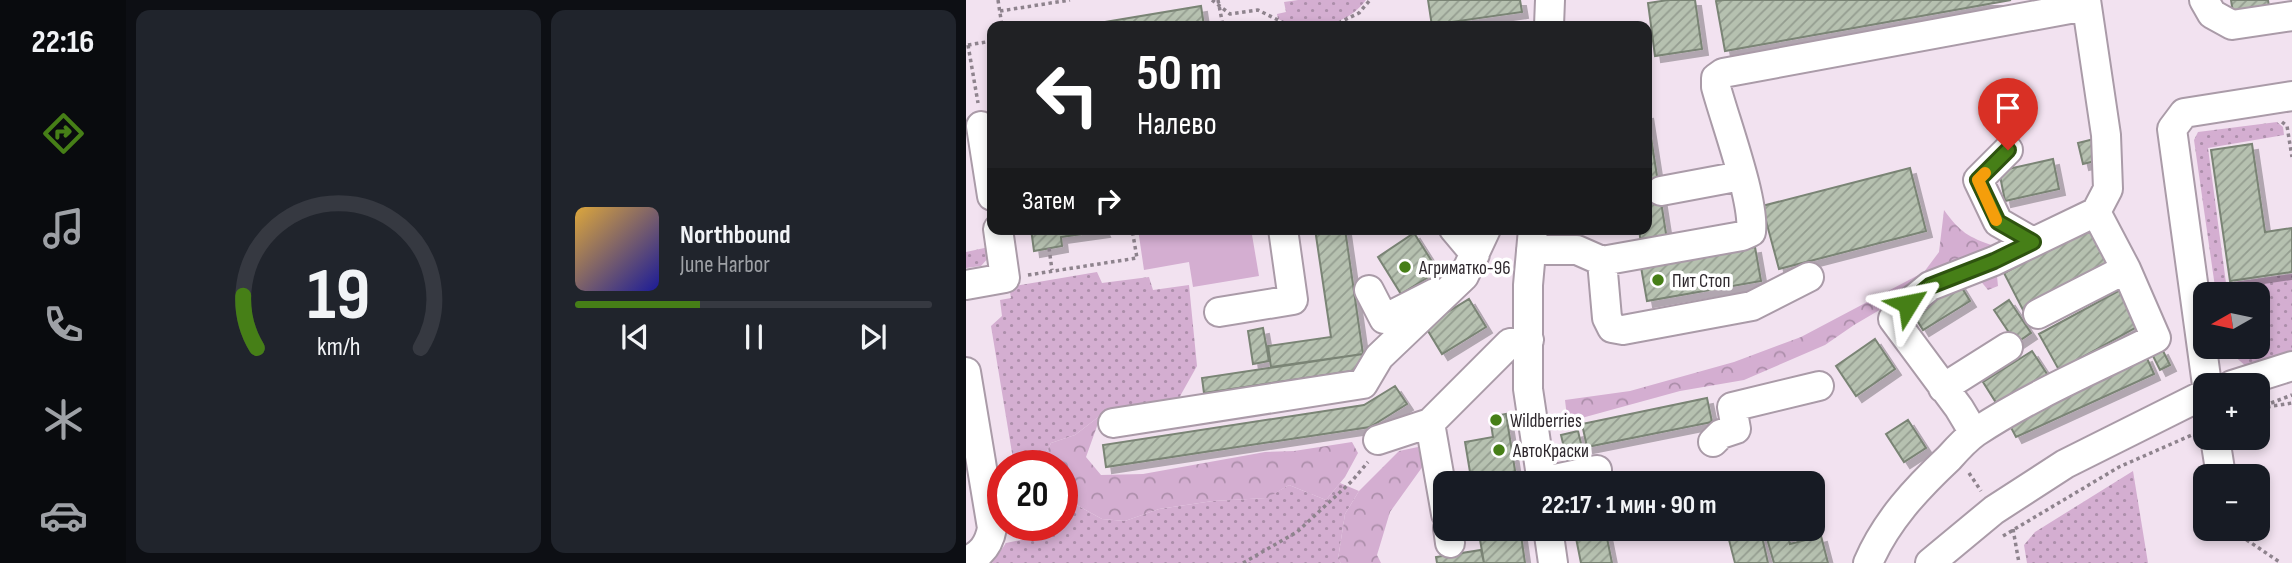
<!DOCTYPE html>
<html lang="ru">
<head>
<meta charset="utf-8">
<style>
  body { margin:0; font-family:"Sofia Sans Condensed",sans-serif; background:#20242c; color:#f1f3f6; height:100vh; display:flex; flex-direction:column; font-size:26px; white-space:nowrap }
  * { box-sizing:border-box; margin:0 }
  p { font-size:23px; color:#9ea1a6 }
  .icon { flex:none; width:38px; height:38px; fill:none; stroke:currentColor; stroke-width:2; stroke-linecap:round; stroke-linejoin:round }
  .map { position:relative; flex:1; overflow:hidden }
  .panel { display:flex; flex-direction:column; gap:10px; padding:10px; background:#0d0f14; width:840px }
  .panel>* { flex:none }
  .guide { position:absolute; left:21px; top:21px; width:665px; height:214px; border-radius:14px; box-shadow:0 4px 10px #0003; background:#202124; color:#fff; overflow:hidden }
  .needle { width:46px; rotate:261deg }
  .controls { position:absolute; left:1227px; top:282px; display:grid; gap:14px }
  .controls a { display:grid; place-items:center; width:77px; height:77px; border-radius:14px; background:#171b24; box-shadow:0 4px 10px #0003; font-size:35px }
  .speed { position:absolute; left:21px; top:450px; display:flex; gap:14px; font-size:35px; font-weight:700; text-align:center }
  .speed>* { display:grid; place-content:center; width:91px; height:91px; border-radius:50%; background:#171b24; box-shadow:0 4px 10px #0003; line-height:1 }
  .speed .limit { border:10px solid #d22; background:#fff; color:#111 }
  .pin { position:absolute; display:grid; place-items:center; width:60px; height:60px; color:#fff; margin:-72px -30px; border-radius:50% 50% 50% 0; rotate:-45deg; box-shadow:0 0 7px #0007 }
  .pin .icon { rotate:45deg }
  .me { position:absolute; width:77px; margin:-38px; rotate:55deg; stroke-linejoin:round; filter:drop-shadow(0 0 5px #0008) }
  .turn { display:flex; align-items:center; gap:24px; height:147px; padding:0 35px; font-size:32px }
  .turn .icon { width:91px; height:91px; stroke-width:2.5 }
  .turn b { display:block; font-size:49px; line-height:60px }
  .then { display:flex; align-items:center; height:66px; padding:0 35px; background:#0003; gap:14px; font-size:26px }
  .panel .card { flex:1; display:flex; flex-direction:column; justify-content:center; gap:10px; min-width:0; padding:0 24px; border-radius:14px; background:#20242c }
  .panel .dial { align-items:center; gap:0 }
  .dial svg { height:182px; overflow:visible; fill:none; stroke:#363941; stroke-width:7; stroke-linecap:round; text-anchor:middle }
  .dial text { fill:#f1f3f6; stroke:none }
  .song { display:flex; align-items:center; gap:21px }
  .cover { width:84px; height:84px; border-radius:10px; background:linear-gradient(135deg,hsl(40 70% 55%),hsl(240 70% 35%)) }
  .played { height:7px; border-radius:4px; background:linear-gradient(90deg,#467f17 35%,#363941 35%) }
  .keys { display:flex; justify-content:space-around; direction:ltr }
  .panel .tiles { flex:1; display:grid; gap:10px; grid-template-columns:repeat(2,1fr) }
  .trip { position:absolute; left:467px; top:471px; width:392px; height:70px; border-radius:14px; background:#171b24; box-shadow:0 4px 10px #0003; font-weight:700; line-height:70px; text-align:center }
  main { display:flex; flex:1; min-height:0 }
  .menu { display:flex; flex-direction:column; width:126px; justify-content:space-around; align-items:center; background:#090b0e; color:#9ea1a6 }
  .menu .icon { width:49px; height:49px }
  .menu .selected { color:#467f17 }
  .menu b { font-size:32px; color:#f1f3f6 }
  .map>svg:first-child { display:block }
  .grass { fill:url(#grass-dots) }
  .forest { fill:url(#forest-crowns) }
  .park { fill:#d4aed1 }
  .building { fill:url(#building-hatch); stroke:#7a8475; stroke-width:2; filter:url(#shadow) }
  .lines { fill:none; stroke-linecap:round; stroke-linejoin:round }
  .minor-casing { stroke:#aa9ba8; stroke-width:32 }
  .path { stroke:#8e838d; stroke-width:3.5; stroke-dasharray:3.5 3.5; stroke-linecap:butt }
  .minor { stroke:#fff; stroke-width:28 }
  .route-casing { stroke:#2e530f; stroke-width:18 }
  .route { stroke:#467f17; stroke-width:12 }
  .slow { stroke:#f59e0b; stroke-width:12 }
  .poi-dot { fill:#467f17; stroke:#fff; stroke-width:2.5 }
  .labels { text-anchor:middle; stroke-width:7; stroke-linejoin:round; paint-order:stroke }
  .poi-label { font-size:19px; fill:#2e282d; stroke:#fff; text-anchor:start }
</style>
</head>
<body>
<main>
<nav class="menu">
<b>22:16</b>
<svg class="icon selected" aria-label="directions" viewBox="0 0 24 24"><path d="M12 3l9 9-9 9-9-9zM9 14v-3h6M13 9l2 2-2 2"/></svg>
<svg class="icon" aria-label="music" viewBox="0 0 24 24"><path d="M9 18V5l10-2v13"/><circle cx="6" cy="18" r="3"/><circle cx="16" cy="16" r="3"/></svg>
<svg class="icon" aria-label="phone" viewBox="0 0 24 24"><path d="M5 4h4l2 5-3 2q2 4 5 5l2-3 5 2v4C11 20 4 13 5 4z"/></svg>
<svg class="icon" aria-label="climate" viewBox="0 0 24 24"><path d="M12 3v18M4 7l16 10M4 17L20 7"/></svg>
<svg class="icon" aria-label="car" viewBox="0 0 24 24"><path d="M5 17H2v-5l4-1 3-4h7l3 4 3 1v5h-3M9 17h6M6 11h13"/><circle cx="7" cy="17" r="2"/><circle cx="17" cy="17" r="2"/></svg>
</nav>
<section class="panel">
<div class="tiles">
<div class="card dial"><svg viewBox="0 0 100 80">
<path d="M14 69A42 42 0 1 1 86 69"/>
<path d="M14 69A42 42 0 0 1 8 46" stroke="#467f17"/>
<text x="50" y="56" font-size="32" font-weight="700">19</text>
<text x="50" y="72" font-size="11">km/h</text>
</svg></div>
<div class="card">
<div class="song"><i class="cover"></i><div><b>Northbound</b><p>June Harbor</p></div></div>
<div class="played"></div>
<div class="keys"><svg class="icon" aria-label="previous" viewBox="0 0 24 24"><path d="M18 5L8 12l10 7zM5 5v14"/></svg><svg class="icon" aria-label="pause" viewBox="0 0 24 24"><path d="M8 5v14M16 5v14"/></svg><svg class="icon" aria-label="next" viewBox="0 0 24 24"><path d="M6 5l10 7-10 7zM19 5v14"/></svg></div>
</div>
</div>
</section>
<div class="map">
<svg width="1326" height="563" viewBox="0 0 1326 563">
  <defs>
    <pattern id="grass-dots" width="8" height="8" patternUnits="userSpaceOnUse" patternTransform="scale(1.75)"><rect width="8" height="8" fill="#d4aed1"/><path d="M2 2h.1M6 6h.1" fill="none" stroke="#ac8eaa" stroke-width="1.8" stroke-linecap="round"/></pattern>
    <pattern id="forest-crowns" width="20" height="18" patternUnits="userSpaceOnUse" patternTransform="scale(1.75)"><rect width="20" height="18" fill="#d4aed1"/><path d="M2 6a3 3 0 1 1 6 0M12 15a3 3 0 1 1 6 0" fill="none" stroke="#ac8eaa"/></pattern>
    <pattern id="building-hatch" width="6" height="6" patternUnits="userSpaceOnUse" patternTransform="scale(1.75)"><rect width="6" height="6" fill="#b6c1b0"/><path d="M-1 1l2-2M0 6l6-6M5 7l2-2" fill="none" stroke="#949d90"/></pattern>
    <filter id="shadow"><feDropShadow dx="6" dy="6" stdDeviation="0" flood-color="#0004"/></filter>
  </defs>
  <rect width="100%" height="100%" fill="#f2e2f0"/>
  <!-- grass -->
  <path class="grass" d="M332 0H400C379 28 342 32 312 19L311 14 320 12 318 2Z
    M1311 122 1317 127 1318 135 1242 148 1260 283 1326 274V353L1282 368 1258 347 1292 346V294H1250L1228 140 1232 132Z
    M23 247V257L15 266 0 268V252Z
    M131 272 136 283 183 277 187 290 223 285 231 366 213 398 135 415 109 435 85 443 74 465H48L25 326 36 316 34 300 45 298 43 287Z
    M1167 471 1182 563H1061L1058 545 1069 532Z
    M374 483 393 491 379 514 372 559 375 563H26L40 543 60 539 57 525H96V497L136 519 159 521 193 509 247 501 300 498 323 485 360 500Z"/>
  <!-- forest -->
  <path class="forest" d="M978 210C994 232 1002 237 1028 246L1032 286 1022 290 1013 279 963 281 888 325 859 345 778 380 714 391 612 419 601 417 599 400 664 391 768 362 835 337 958 272 973 252Z
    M135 415 120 457 135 475 177 474 299 452 328 451 386 442 392 453 379 477 360 500 323 485 301 498 247 501 193 509 159 521 136 519 96 497V466L74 465 85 443 109 435Z
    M452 447 457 466 424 512 411 555 415 563H375L372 559 379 514 393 491 433 451Z"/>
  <!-- park -->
  <path class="park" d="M172 229H285L293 276 227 287 223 262 178 270Z"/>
  <!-- building -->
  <path class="building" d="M462 0H554L556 12 485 22V26H466Z
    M702 0H729L736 49 689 56 682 3Z
    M758 0H1045L759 51 750 1Z
    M1265 0H1302L1304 13 1268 19Z
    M235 6 238 26H115Z
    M681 112 693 189 681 191Z
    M1128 139 1133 160 1117 164 1112 143Z
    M1286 144 1299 232 1326 228V272L1264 281 1245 150Z
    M1087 159 1093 189 1039 201 1033 171Z
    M944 168 960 231 813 269 796 206Z
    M693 189 701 240 675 244 673 229H681V191Z
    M1128 226 1147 262 1057 310 1038 273Z
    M65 229H137L138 231 95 237 96 246 68 251Z
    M349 229H379L397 354 305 367 302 346 365 337Z
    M448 233 472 271 435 294 412 257Z
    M789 247 795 281 681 301 675 267Z
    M993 283 1004 301 957 330 946 312Z
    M1156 289 1176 324 1093 370 1073 334Z
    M503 299 520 327 476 354 459 326Z
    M1043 300 1065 333 1050 343 1028 310Z
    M297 328 303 361 287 364 282 331Z
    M909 339 929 369 890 396 870 366Z
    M1196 349 1204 365 1194 370 1186 354Z
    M1066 351 1083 377 1034 409 1017 382Z
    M397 354 400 369 238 393 236 378Z
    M1180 356 1188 374 1050 437 1041 420Z
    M429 386 441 404 404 427 140 467 137 445 398 405Z
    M741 398 746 422 621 447 616 424Z
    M540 414 551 483H499L498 473 504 472 499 442 527 437 524 417Z
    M942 420 960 448 938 462 920 434Z
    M612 431 617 452 600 456 595 435Z
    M512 528H554L559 563H518Z
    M608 528H639L646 563H615Z
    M760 528H794L802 563H769Z
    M798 528H820L824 544 855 536 862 563H808Z
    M515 550 518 563H471L470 557Z"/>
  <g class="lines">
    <defs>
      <path id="minor" d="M1238 0 1246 14 1266 25 1326 16
        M583 26 584 0
        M15 126 26 196
        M1042 150 1012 180 1032 222 1067 242
        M695 191 775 176
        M488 229 509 254
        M567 229 562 285V389L576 483
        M565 250H611L636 261 776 236 785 232C789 201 759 121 750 87V78L757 73 1120 6
        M636 261 641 318 646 328 657 330 786 306 843 277
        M0 285 39 278 32 229
        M403 290 418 319 469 293
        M942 304 964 286 1028 261 1130 212 1142 189 1140 135 1120 0
        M253 312 327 300 317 229
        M1072 314 1160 269
        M927 319 993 408 1008 433
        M0 372 26 528C23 545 15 555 0 561
        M1241 385 1206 129 1218 113 1326 96
        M1266 385 1326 366
        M977 388 1042 347
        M147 423 397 384 413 357 498 276 520 229
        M464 423 480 514
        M1249 438 1255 476
        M412 440 464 423 544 343 563 340
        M747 442 755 434 770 429 766 407 853 386
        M575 482 631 470
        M482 528 484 543
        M582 528 587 563
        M902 563C920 521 950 489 983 458 991 449 1000 439 1010 432 1066 395 1130 368 1190 338L1160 269 1130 212
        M964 563 1028 510 1099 464 1239 394"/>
    </defs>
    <!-- minor casing -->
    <use href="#minor" class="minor-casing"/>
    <!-- path -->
    <path class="path" d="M32 0 36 26
      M246 0 264 14 292 10 324 26
      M252 0 257 26
      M34 11 104 0
      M366 26 393 13 404 0
      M2 45 12 103
      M2 45 26 41
      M1316 122 1321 126 1326 157
      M83 248 86 270
      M62 275 171 258 166 229
      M1301 407 1326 403
      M1292 408 1326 395
      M1003 473 1015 491
      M1263 528 1315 563
      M1047 529 1053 563
      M1037 536 1153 467 1228 434
      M277 563 331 532 386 481 402 462"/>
    <!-- minor -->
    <use href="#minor" class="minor"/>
  </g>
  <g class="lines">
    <defs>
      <path id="route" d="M942 304 964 286 1028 261 1067 242 1032 222 1012 180 1042 150"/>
    </defs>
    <!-- route casing -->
    <use href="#route" class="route-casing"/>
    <!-- route -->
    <use href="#route" class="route"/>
    <!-- slow -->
    <path class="slow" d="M1019 173 1012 180 1030 220"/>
  </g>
  <!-- markers -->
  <g class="poi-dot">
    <circle cx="439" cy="267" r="7"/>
    <circle cx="692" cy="280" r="7"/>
    <circle cx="530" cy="420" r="7"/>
    <circle cx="533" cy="450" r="7"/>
  </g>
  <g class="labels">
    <!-- poi labels -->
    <g class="poi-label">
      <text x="453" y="274">Агриматко-96</text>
      <text x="706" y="287">Пит Стоп</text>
      <text x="544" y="427">Wildberries</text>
      <text x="547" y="457">АвтоКраски</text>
    </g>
  </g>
</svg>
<div class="controls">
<a><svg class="needle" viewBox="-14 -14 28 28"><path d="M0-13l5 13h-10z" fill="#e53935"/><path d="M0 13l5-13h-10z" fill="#9ea1a6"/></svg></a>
<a>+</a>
<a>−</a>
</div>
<div class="speed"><div class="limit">20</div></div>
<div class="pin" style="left:1042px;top:150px;background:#d93025"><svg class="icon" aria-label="arrive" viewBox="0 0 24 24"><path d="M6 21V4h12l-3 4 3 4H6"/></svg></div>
<svg class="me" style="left:942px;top:304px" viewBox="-20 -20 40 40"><path d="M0-17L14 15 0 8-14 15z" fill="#467f17" stroke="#fff" stroke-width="4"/></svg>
<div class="trip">22:17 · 1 мин · 90 m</div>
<div class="guide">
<div class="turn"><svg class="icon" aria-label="left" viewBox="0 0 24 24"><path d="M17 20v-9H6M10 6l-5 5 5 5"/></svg><div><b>50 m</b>Налево</div></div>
<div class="then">Затем<svg class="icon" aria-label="right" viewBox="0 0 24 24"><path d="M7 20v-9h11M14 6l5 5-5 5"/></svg></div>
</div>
</div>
</main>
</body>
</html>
